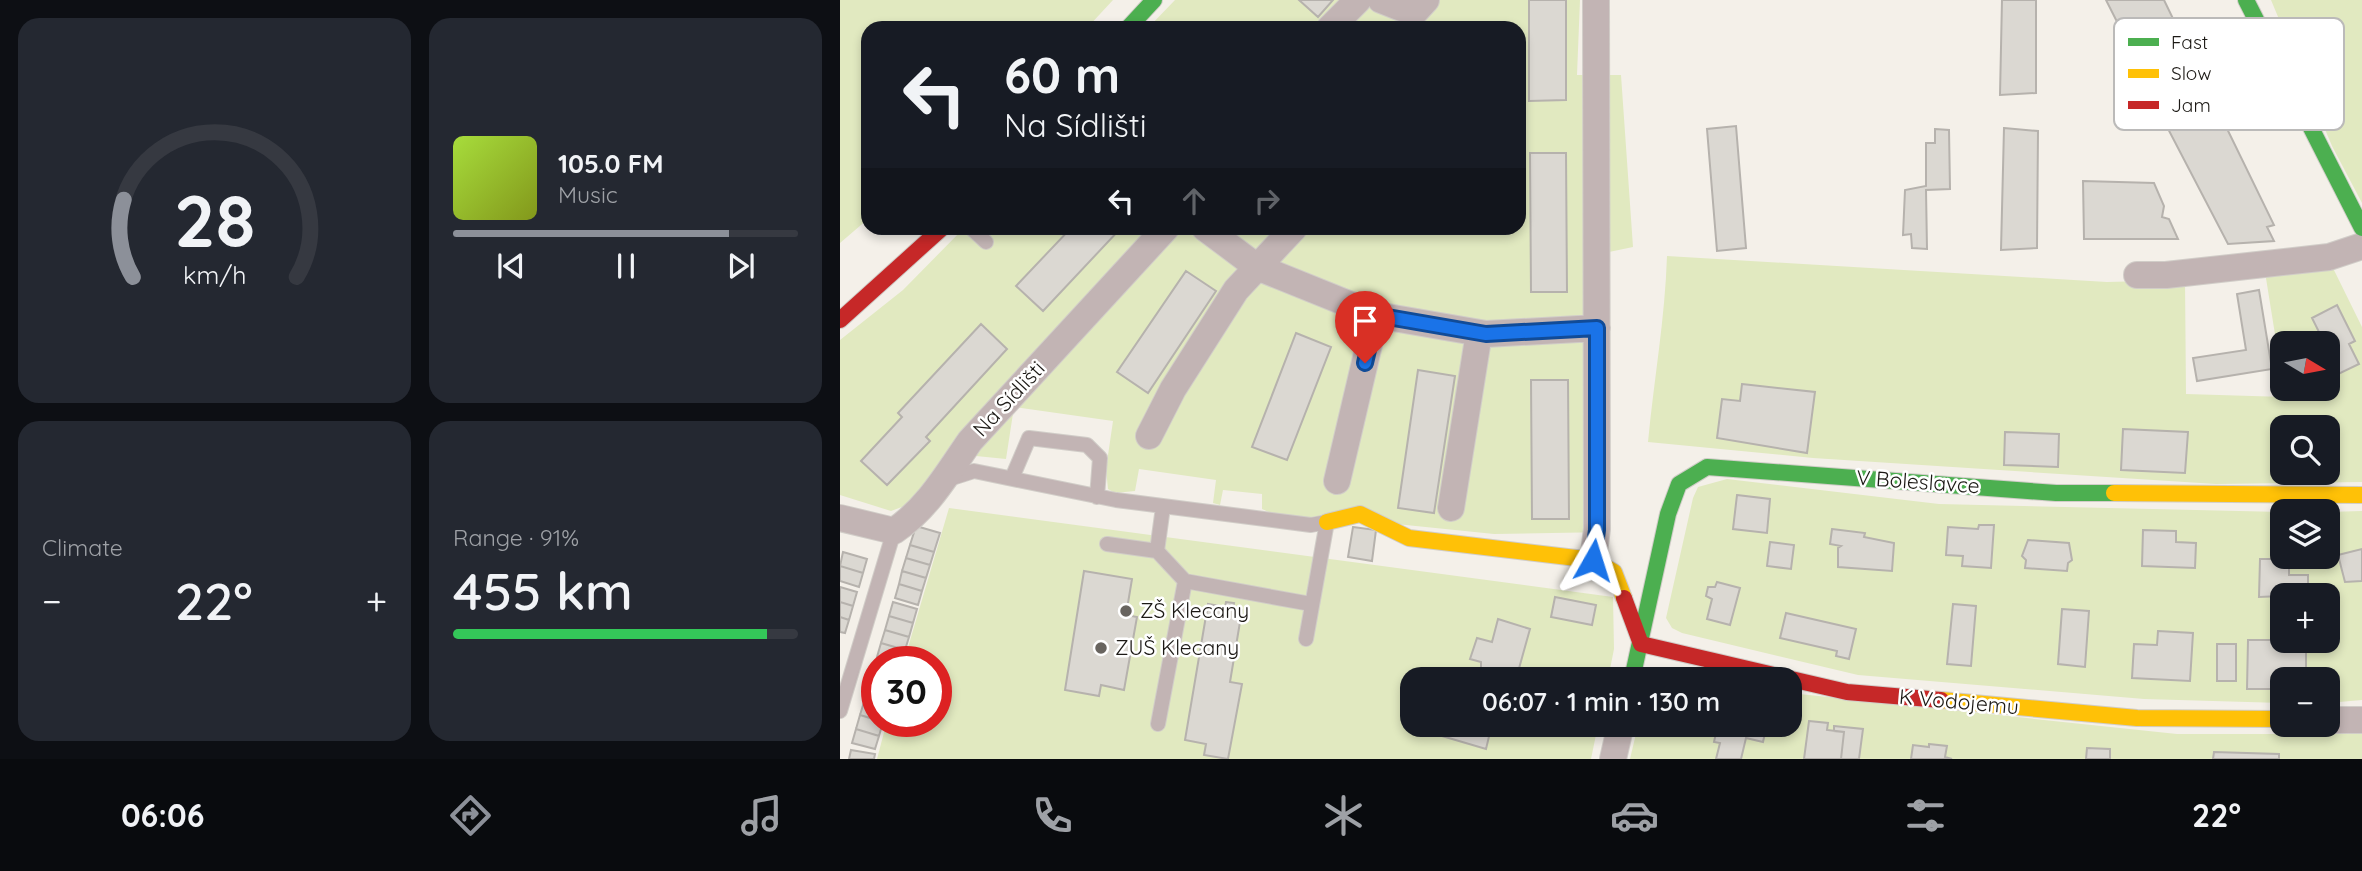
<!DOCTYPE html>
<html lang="en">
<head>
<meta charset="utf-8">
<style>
  body { margin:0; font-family:Quicksand,sans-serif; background:#242831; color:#f1f3f6; height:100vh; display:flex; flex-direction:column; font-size:26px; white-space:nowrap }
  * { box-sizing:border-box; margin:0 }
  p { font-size:23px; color:#9ea1a6 }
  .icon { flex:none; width:38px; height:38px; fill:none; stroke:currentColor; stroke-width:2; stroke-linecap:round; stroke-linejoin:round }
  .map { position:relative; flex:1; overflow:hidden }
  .sheet { display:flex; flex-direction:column; gap:18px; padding:18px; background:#0d0f14; width:840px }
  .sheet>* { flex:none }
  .banner { position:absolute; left:21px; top:21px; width:665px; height:214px; border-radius:21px; box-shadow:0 4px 10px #0003; background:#171b24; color:#f1f3f6; overflow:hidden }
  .needle { width:46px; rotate:100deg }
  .controls { position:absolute; left:1430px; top:331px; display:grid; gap:14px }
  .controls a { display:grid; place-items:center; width:70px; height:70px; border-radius:14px; background:#171b24; box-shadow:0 4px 10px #0003; font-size:35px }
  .speed { position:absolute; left:21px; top:646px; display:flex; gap:14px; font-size:35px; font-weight:700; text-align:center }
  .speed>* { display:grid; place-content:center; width:91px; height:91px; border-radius:50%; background:#171b24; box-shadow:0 4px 10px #0003; line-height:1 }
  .speed .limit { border:10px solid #d22; background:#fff; color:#111 }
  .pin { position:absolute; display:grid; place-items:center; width:60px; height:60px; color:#fff; margin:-72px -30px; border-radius:50% 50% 50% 0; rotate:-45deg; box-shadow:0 0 7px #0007 }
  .pin .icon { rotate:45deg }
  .me { position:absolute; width:77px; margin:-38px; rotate:6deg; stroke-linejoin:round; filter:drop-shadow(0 0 5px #0008) }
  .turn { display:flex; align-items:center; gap:24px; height:147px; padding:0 28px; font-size:32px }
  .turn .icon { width:91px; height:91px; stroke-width:2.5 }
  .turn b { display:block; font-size:49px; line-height:60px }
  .lanes { display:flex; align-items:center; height:66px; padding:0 28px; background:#0003; justify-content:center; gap:35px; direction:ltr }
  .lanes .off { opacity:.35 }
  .big { font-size:52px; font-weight:600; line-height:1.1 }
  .sheet .tile { flex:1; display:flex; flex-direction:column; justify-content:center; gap:10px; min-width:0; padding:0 24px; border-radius:21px; background:#242831 }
  .sheet .dial { align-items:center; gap:0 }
  .dial svg { height:182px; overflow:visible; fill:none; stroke:#363941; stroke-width:7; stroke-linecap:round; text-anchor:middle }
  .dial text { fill:#f1f3f6; stroke:none }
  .song { display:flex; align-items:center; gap:21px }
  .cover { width:84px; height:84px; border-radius:10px; background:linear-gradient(135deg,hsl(80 70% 55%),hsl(70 70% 35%)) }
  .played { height:7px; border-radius:4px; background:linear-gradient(90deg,#8c9099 80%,#363941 80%) }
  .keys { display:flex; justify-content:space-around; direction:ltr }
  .heat { display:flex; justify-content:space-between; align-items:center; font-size:38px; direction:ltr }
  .charge { height:10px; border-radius:5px; background:linear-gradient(90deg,#34c759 91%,#363941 0) }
  .sheet .tiles { flex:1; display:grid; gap:18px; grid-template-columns:repeat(2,1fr) }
  .trip { position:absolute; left:560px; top:667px; width:402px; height:70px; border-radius:21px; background:#171b24; box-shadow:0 4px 10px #0003; font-weight:600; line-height:70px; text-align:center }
  .menu { display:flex; height:112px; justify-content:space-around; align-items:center; background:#090b0e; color:#9ea1a6 }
  .menu .icon { width:49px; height:49px }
  .menu .active { color:#8c9099 }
  .menu b { font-size:32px; color:#f1f3f6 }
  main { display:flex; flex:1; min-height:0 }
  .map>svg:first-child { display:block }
  .green { fill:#e1e9c0; fill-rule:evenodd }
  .building { fill:#dbd8d2; stroke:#b6b2ad; stroke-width:2 }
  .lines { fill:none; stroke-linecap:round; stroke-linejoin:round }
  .lane-casing { stroke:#d1cdc8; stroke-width:16 }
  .street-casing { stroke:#d1cdc8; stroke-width:28 }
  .fast-casing { stroke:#d1cdc8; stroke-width:18 }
  .slow-casing { stroke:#d1cdc8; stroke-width:18 }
  .jam-casing { stroke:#d1cdc8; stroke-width:18 }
  .lane { stroke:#c2b4b4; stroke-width:14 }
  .street { stroke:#c2b4b4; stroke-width:26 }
  .fast { stroke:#4caf50; stroke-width:16 }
  .slow { stroke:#ffc107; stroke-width:16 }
  .jam { stroke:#c62828; stroke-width:16 }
  .route-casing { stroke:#114b97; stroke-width:18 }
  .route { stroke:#1a73e8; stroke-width:12 }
  .poi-dot { fill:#68645f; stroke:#fff; stroke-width:2.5 }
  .labels { text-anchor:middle; stroke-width:5; stroke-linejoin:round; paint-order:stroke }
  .street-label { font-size:21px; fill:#1c1915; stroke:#fff }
  .poi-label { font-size:21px; fill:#1c1915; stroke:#fff; text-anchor:start }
  .key { fill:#fff; stroke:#bbbab9; stroke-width:2 }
  .key-label { font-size:19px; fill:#1c1915 }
</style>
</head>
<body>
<main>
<section class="sheet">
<div class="tiles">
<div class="tile dial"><svg viewBox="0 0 100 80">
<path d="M14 69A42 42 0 1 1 86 69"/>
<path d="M14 69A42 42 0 0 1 10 35" stroke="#8c9099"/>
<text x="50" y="56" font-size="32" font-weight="700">28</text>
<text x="50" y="72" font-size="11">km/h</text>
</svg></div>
<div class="tile">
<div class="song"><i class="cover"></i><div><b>105.0 FM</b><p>Music</p></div></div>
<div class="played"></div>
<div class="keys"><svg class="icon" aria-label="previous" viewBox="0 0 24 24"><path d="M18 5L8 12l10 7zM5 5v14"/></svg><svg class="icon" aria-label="pause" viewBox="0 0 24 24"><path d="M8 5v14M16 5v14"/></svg><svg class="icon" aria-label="next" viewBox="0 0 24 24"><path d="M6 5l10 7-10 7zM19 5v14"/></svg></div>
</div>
<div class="tile"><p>Climate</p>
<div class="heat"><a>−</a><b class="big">22°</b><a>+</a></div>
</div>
<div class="tile"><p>Range · 91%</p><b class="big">455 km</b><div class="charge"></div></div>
</div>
</section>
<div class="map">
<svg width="1522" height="759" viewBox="0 0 1522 759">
  <rect width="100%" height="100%" fill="#f4f0e9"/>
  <!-- green -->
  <path class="green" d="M0 0H273L247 28H28V219L0 243Z
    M335 0H740L737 75H781L793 247 769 252V532L654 534 478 516C460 520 439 517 422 509V494L383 490 380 505 373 503 376 480 299 469 295 491 275 493 268 489 266 469 273 421 174 407 166 459 126 455 70 504 51 511 0 495V340L63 290 124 228H679V28H308Z
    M1431 0H1522V203L1492 146Z
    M827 256 1267 282 1345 280 1346 394 1445 397 1444 389 1488 388V343H1442V378L1425 272 1491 264 1522 327V482L1376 484 973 458 808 442C814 379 825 319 827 256ZM1442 427H1488V472H1442Z
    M887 479 1099 504 1442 512V556H1488V512L1522 511V700L1488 703V679H1442V703L1304 699 1018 675 842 633 832 628 826 618 853 498 858 487ZM1442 595H1488V640H1442Z
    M109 508 773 597 774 649 768 679H572V724L758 725 751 759H37L47 721H96V662L64 661Z
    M950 693 1337 734H1522V759H790L798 725 950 724Z"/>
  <!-- building -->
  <path class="building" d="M459 0H493L478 17Z
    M689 0H726V100L689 101Z
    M1162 0H1196V93L1160 95Z
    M1266 0H1324L1354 62 1347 64 1354 79 1307 81Z
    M1374 102 1434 225 1427 227 1434 241 1388 244 1325 123Z
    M896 126 906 248 877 251 867 129Z
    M1164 128 1198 131 1197 248 1161 250Z
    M1095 129 1109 130 1110 189 1086 190 1087 249 1072 248 1071 234 1063 235 1065 190 1086 186V143H1095Z
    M690 153H726L727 292H691Z
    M1243 181 1314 183 1324 206 1322 217 1329 219 1338 239H1244Z
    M231 228H281L203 311 176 286Z
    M346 271 376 291 308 393 277 372Z
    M1419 290 1432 369 1357 381 1353 358 1406 350 1397 294Z
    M1497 305 1515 341 1509 344 1519 364 1490 378 1488 343H1477L1483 340 1472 318Z
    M141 324 167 349 86 437 90 441 47 485 21 461 62 417 58 413Z
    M456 333 491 347 447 460 412 447Z
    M578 370 615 376 594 513 558 508Z
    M691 380H728L729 519H692Z
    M902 384 975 392 967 453 877 438 882 399 900 401Z
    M1283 429 1348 432 1345 473 1281 470Z
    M1165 432 1219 434 1218 467 1164 465Z
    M897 495 930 499 927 533 893 529Z
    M1139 525H1154L1151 568 1122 566 1123 556 1106 555 1108 527 1138 529Z
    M76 526 100 533 94 552 70 545Z
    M513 527 536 530 532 561 508 557Z
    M992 529 1025 533 1024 537 1054 543 1052 571 998 567V548L1001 546 990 544Z
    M1303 530 1336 531V542L1356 543 1355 568 1302 566Z
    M1188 540 1229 543 1232 560 1228 563 1227 571 1185 568 1186 560 1182 556Z
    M930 542 954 545 951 569 927 566Z
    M70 545 94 552 90 565 66 558Z
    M1522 549V581L1505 582 1498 555Z
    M3 552 27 559 23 573 0 566Z
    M66 558 90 565 86 578 62 571Z
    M1420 559H1449V575H1468V595L1419 597Z
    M0 566 23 573 19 587 0 581Z
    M62 571 86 578 82 591 59 584Z
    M244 571 292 579 286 615 297 617 284 690 261 685 259 696 225 690Z
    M877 582 900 588 890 625 867 619 872 599 866 596 868 587H875Z
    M59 584 82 591 78 605 55 598Z
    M0 587 17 592 13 606 0 602Z
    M715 597 756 605 752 625 711 617Z
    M0 602 13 606 9 620 0 617Z
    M53 602 77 609 73 623 49 616Z
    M386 602 394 603 393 608 402 610 390 682 402 684 388 759 364 755 366 744 345 740 368 604 385 607Z
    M1113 604 1136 606 1131 666 1107 664Z
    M1222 609 1249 611 1245 667 1218 664Z
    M946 613 1016 629 1009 659 996 656 997 651 940 638Z
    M49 616 73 623 69 637 45 630Z
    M0 617 9 620 5 633 0 632Z
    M658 619 690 629 678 672 667 669 666 675 641 668V662L630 659 637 638 652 642Z
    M45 630 69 637 65 650 41 643Z
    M1318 631 1353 633 1350 681 1292 678 1294 644 1317 645Z
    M1408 640H1466V679H1442V689H1407Z
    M41 643 65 650 61 662 37 657Z
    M1377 644H1396V681H1377Z
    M641 668 666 675 665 679H638Z
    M32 675 37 677V691L28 689Z
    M28 689 37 691V706L24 702Z
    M24 702 37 706V720L20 715Z
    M20 715 43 722 39 736 16 729Z
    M969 721 988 723 987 730 1004 732 1001 759H964Z
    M605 724H652L646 749 602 736Z
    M878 724H927L923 742 906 738 901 759H876L880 743 874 742Z
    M994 726 1023 729 1019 759H1001L1004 732 994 731Z
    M16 729 39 736 35 749 12 743Z
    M1089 744 1107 746 1105 757 1112 759H1071L1073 745 1089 747Z
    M1247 748 1270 749V759H1246Z
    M11 750 35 754 34 759H9Z
    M1374 752 1439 754V759H1373Z"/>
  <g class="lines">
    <defs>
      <path id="lane" d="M131 228 146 242
        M172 478 189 438 247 445 260 458 257 497
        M106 480 134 471 276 500 471 525 487 522 466 639
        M323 507 317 551 345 581
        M267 544 317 551
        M0 711 54 531
        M318 724 345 581 471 604"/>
      <path id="street" d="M541 0 574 13 586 0
        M490 28 518 0
        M365 228 417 267 536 315 646 334 757 328
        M1297 275H1326L1489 257 1522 246
        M309 436 333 389 396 290 454 228
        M497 481 536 315
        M611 508 639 333
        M0 518 54 531C88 508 107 474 130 441L326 228
        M753 560 757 529 756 0
        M1488 720H1522
        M773 759 781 724"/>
      <path id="fast" d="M1406 0 1522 228
        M288 28 314 0
        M792 679 828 514 839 484 867 467 1216 493H1274"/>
      <path id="slow" d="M1274 493 1522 495
        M487 522 520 514 569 538 753 560 774 572 784 598
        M1101 700 1297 718 1442 719"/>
      <path id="jam" d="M0 320 102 228
        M784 598 801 644 1007 692 1101 700"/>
    </defs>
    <!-- lane casing -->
    <use href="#lane" class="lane-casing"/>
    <!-- street casing -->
    <use href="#street" class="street-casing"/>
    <!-- fast casing -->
    <use href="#fast" class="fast-casing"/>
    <!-- slow casing -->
    <use href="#slow" class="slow-casing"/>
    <!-- jam casing -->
    <use href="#jam" class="jam-casing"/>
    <!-- lane -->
    <use href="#lane" class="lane"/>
    <!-- street -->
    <use href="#street" class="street"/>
    <!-- fast -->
    <use href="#fast" class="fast"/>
    <!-- slow -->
    <use href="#slow" class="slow"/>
    <!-- jam -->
    <use href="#jam" class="jam"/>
  </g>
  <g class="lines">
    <defs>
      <path id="route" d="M525 363 536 315 646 334 757 328V530L753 560"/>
    </defs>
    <!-- route casing -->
    <use href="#route" class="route-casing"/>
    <!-- route -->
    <use href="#route" class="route"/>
  </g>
  <!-- markers -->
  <g class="poi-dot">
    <circle cx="286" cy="611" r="7"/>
    <circle cx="261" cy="648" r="7"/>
  </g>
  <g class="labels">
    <!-- street labels -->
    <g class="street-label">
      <text transform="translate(169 399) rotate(-47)" y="7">Na Sídlišti</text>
      <text transform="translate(1078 482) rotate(4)" y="7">V Boleslavce</text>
      <text transform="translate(1119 702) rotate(5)" y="7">K Vodojemu</text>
    </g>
    <!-- poi labels -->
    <g class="poi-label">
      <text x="300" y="618">ZŠ Klecany</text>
      <text x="275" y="655">ZUŠ Klecany</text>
    </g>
  </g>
  <!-- legend -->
  <rect x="1274" y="18" width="230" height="112" rx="10" class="key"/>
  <rect x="1288" y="38" width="31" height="8" fill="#4caf50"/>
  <rect x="1288" y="69" width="31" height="9" fill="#ffc107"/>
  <rect x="1288" y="101" width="31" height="8" fill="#c62828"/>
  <g class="key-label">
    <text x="1331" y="49">Fast</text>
    <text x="1331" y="80">Slow</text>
    <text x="1331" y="112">Jam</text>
  </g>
</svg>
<div class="controls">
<a><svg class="needle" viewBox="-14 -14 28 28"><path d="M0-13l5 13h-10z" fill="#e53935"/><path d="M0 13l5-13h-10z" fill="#9ea1a6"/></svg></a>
<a><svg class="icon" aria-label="search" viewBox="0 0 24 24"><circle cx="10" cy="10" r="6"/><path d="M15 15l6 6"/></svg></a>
<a><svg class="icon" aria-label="layers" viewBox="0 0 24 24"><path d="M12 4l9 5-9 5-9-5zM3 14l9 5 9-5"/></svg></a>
<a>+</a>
<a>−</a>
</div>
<div class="speed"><div class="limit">30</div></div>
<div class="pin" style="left:525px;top:363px;background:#d93025"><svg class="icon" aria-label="arrive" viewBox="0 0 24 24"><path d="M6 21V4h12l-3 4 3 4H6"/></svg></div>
<svg class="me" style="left:753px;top:560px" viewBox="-20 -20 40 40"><path d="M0-17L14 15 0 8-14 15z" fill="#1a73e8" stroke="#fff" stroke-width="4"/></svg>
<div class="trip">06:07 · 1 min · 130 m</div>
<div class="banner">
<div class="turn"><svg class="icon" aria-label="left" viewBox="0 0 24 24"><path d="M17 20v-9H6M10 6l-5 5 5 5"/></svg><div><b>60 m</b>Na Sídlišti</div></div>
<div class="lanes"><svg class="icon" aria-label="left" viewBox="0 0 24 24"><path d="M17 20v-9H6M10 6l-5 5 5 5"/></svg><svg class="icon off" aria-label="ahead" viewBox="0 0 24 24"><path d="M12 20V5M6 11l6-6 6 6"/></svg><svg class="icon off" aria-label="right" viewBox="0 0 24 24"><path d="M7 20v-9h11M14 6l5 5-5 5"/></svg></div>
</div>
</div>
</main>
<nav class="menu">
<b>06:06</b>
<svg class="icon active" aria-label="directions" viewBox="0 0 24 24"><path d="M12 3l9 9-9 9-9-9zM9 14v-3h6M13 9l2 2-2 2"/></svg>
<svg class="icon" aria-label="music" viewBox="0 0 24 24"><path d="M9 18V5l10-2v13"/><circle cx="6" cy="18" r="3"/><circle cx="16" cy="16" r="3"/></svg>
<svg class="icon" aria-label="phone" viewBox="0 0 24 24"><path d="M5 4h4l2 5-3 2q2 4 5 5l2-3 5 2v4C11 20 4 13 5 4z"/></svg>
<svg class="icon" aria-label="climate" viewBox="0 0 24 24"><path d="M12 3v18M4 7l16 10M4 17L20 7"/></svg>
<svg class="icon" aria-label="car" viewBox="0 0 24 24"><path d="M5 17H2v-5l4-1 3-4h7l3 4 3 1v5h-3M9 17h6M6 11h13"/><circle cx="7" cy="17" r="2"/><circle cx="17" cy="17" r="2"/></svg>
<svg class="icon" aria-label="filters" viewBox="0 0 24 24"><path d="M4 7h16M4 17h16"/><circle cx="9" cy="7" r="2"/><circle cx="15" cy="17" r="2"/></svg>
<b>22°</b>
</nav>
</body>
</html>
